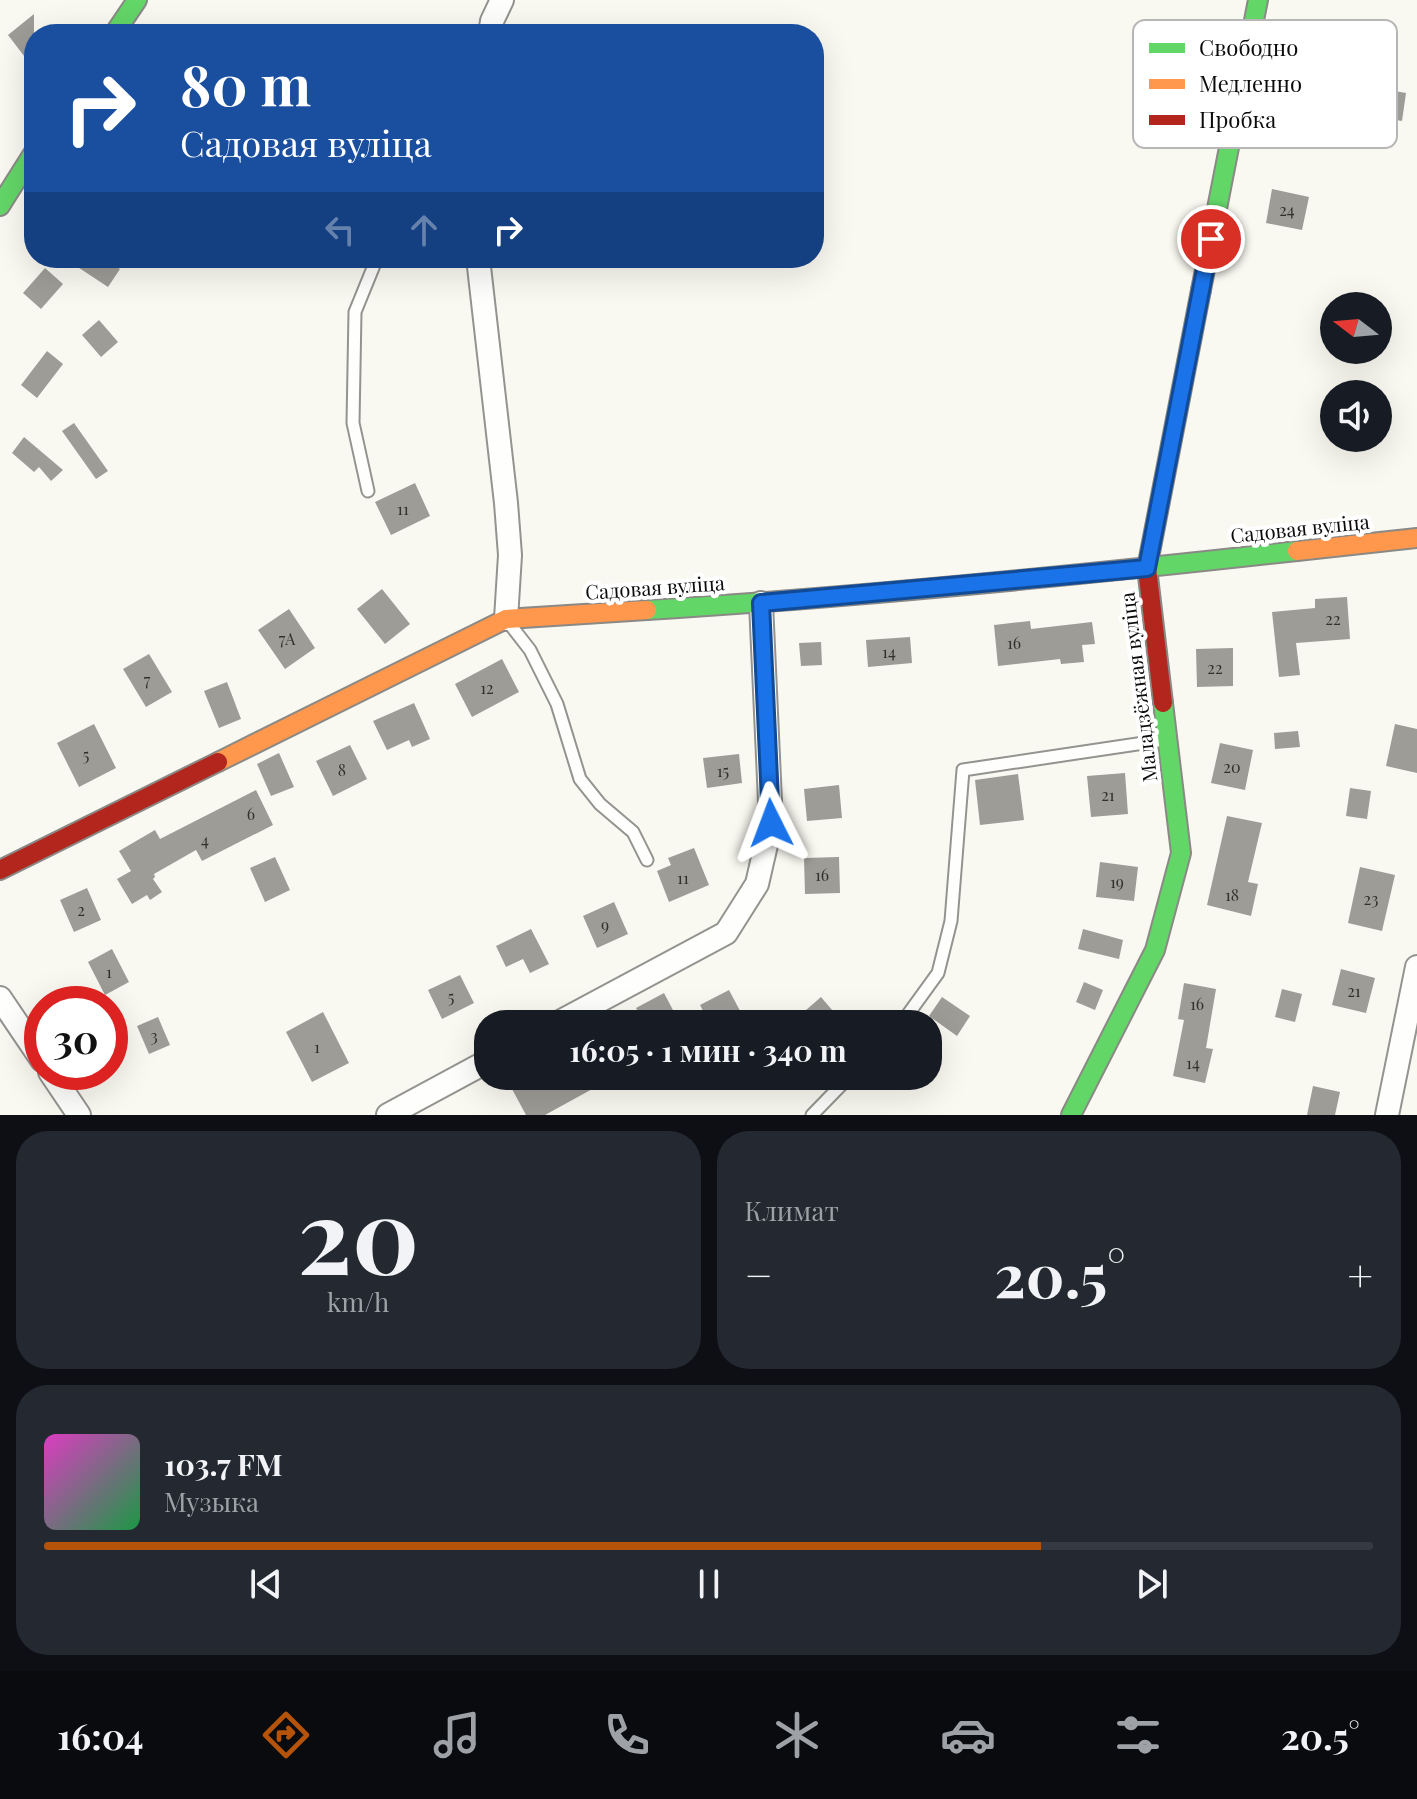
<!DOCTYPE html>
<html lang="ru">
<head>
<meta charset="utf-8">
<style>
  body { margin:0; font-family:"Playfair Display",serif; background:#242831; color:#f1f3f6; height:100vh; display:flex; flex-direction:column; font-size:30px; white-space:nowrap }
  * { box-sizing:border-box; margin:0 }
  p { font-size:26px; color:#9ea1a6 }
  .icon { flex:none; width:44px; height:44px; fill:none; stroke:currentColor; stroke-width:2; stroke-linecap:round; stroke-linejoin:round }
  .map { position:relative; height:1115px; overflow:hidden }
  .panel { display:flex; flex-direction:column; gap:16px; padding:16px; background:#0d0f14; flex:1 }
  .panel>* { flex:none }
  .banner { position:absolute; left:24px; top:24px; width:800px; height:244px; border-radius:32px; box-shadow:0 8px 32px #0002; background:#1a4fa0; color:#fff; overflow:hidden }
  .needle { width:52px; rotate:286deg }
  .tools { position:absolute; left:1320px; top:292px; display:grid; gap:16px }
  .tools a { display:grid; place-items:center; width:72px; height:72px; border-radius:50%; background:#171b24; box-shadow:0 8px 32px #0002; font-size:40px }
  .speed { position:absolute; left:24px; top:986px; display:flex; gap:16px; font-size:40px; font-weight:700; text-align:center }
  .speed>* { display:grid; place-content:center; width:104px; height:104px; border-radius:50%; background:#171b24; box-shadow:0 8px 32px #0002; line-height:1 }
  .speed .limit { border:12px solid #d22; background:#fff; color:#111 }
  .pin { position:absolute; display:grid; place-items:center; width:68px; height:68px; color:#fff; margin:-34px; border:4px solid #fff; border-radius:50%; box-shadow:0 2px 8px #0007 }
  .me { position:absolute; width:88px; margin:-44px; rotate:357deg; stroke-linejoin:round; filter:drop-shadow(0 0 6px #0008) }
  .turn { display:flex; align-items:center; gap:28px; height:168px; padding:0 24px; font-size:36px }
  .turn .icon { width:104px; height:104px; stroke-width:2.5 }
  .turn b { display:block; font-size:56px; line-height:68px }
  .lanes { display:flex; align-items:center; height:76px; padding:0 24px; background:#0003; justify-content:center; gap:40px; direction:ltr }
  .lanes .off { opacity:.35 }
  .big { font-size:60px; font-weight:700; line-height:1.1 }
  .panel .card { flex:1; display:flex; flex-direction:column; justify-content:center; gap:12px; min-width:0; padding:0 28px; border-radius:32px; background:#242831 }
  .panel .dial { align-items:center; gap:0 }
  .dial b { font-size:104px; line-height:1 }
  .song { display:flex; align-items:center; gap:24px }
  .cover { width:96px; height:96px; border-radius:12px; background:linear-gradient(135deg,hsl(310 70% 55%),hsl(140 70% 35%)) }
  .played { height:8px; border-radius:4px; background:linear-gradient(90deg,#b45309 75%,#363941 75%) }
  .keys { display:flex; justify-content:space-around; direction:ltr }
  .heat { display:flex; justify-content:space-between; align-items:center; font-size:44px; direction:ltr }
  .panel .tiles { flex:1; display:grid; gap:16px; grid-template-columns:1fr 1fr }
  .card:last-child { grid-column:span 2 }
  .trip { position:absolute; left:474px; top:1010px; width:468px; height:80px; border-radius:32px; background:#171b24; box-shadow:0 8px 32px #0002; font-weight:700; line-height:80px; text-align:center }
  .tab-bar { display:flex; height:128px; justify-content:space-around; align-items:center; background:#090b0e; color:#9ea1a6 }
  .tab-bar .icon { width:56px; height:56px }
  .tab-bar .current { color:#b45309 }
  .tab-bar b { font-size:36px; color:#f1f3f6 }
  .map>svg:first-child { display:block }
  .building { fill:#9d9c97 }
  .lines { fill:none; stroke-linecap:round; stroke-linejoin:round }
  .lane-casing { stroke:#93938f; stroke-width:15 }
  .street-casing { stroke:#93938f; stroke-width:26 }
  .fast-casing { stroke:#8a8986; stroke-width:22 }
  .slow-casing { stroke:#8a8986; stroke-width:22 }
  .jam-casing { stroke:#8a8986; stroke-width:22 }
  .lane { stroke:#fefefd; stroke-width:11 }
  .street { stroke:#fefefd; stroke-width:22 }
  .fast { stroke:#63d668; stroke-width:18 }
  .slow { stroke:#ff974d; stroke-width:18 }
  .jam { stroke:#b3261e; stroke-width:18 }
  .route-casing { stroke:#114b97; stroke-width:20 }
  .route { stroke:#1a73e8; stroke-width:14 }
  .labels { text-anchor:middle; stroke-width:8; stroke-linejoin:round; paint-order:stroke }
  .number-label { font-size:16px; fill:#30302f }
  .street-label { font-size:20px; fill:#0c0c0c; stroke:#fff }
  .key { fill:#fff; stroke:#b6b6b6; stroke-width:2 }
  .key-label { font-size:22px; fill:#0c0c0c }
</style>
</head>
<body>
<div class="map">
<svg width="1417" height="1115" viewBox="0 0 1417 1115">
  <rect width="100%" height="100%" fill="#faf9f1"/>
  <!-- building -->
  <path class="building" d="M34 14V69L8 35Z
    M1389 90 1406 93 1402 121 1384 118Z
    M1272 189 1309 197 1302 230 1266 223Z
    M64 258H103L120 269 108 287Z
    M45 268 63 284 41 309 23 293Z
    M99 320 118 342 101 357 82 335Z
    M47 351 63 364 37 398 21 385Z
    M74 423 108 471 96 479 62 431Z
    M24 437 63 470 51 481 39 467 34 472 12 453Z
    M415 483 430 516 391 535 375 502Z
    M382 589 410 624 385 644 357 609Z
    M1347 597 1350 639 1296 643 1300 675 1279 677 1272 612 1315 608V599Z
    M289 609 315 648 285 669 258 630Z
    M1030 621 1031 629 1092 622 1095 644 1082 645 1084 662 1061 664 1060 659 998 666 994 625Z
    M910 637 912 663 868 667 866 640Z
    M821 642 822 665 801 666 799 643Z
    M1233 648V686L1197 687 1196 649Z
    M149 654 172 692 146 707 123 669Z
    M502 659 519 692 472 717 455 684Z
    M227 682 241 719 219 728 204 691Z
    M414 703 430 739 412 747 409 740 387 750 373 721Z
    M94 724 116 768 79 787 57 743Z
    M1395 724 1417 729V773L1386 766Z
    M1298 731 1300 747 1275 749 1274 733Z
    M1220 743 1253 750 1245 790 1211 783Z
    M350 745 367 779 333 796 316 761Z
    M279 753 294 787 271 796 257 764Z
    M739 754 742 783 707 788 703 758Z
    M1125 773 1128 814 1091 817 1087 776Z
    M1018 774 1024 820 980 825 975 780Z
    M839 785 842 818 807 821 804 789Z
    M1350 788 1371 791 1367 819 1346 816Z
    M256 790 273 825 202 861 196 850 154 874 155 877 153 879 162 892 150 900 147 895 132 904 117 879 131 871 119 851 155 830 160 839Z
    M1227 816 1262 823 1248 882 1258 884 1251 916 1207 905Z
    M694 848 709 885 669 902 657 871 671 865 668 858Z
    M275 857 290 890 265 902 250 868Z
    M839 857 840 893 805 894 804 858Z
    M1100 862 1138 867 1134 901 1096 897Z
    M1360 867 1395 875 1382 931 1348 923Z
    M87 888 101 920 74 932 60 900Z
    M614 902 628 934 597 948 583 916Z
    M531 929 549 964 530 973 523 959 506 967 496 946Z
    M1083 929 1123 940 1119 959 1078 949Z
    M112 949 129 982 105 995 88 962Z
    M1341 969 1375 978 1366 1013 1332 1005Z
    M460 975 474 1003 442 1019 428 990Z
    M1084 982 1103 990 1095 1010 1076 1002Z
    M1184 983 1216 989 1206 1048 1213 1049 1205 1083 1173 1076 1184 1020 1178 1019Z
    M1282 989 1302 994 1295 1022 1275 1017Z
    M729 990 747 1024H710L700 1005Z
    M664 993 674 1012 650 1024H645L636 1008Z
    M821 997 844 1024H790Z
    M942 997 970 1016 957 1036 929 1016Z
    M323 1012 349 1063 312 1082 286 1032Z
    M158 1017 170 1045 149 1054 137 1026Z
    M538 1076H616L545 1115H526L512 1089Z
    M1313 1086 1340 1092 1335 1115H1307Z"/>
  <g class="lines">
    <defs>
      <path id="lane" d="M368 491 353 423 355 312 377 258
        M509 623 530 650 557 704 580 779 600 804 633 832 647 860
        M901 1024 938 973 951 921 963 770 1164 740
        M812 1115 850 1076"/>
      <path id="street" d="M490 34 492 21 502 0
        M478 258 506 503 510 555 506 619
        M0 998 42 1060
        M556 1024 726 933 757 884 771 823 761 603
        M50 1072 79 1115
        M388 1115 488 1061
        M1387 1115 1417 967"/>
      <path id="fast" d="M114 34 137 0
        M0 206 34 152
        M1201 290 1258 0
        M647 610C864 597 1081 575 1297 551
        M1071 1115 1155 950 1181 853 1163 703"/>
      <path id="slow" d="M1297 551 1417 538
        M218 762 506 619 647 610"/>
      <path id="jam" d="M1163 703 1147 568 1201 290
        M0 870 218 762"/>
    </defs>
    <!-- lane casing -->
    <use href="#lane" class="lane-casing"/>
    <!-- street casing -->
    <use href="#street" class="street-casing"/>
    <!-- fast casing -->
    <use href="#fast" class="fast-casing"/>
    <!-- slow casing -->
    <use href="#slow" class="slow-casing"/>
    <!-- jam casing -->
    <use href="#jam" class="jam-casing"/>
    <!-- lane -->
    <use href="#lane" class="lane"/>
    <!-- street -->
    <use href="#street" class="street"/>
    <!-- fast -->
    <use href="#fast" class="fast"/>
    <!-- slow -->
    <use href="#slow" class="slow"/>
    <!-- jam -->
    <use href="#jam" class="jam"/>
  </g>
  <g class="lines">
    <defs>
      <path id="route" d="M771 823 761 603 1147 568 1211 239"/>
    </defs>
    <!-- route casing -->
    <use href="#route" class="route-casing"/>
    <!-- route -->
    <use href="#route" class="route"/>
  </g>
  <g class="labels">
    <!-- number labels -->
    <g class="number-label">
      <text x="1287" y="216">24</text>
      <text x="403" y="515">11</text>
      <text x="1333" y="625">22</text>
      <text x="287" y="645">7А</text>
      <text x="1014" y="649">16</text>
      <text x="889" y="658">14</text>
      <text x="1215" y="674">22</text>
      <text x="147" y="686">7</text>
      <text x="487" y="694">12</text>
      <text x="86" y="761">5</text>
      <text x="1232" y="773">20</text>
      <text x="342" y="776">8</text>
      <text x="723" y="777">15</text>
      <text x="1108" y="801">21</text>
      <text x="251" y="820">6</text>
      <text x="205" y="846">4</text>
      <text x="822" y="881">16</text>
      <text x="683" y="884">11</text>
      <text x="1117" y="888">19</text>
      <text x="1232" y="901">18</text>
      <text x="1371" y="905">23</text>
      <text x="81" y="916">2</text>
      <text x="605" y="931">9</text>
      <text x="109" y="978">1</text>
      <text x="1354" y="997">21</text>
      <text x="451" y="1003">5</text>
      <text x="1197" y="1010">16</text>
      <text x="154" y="1042">3</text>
      <text x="317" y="1053">1</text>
      <text x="1193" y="1069">14</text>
    </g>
    <!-- street labels -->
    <g class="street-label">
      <text transform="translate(1300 529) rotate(-6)" y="7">Садовая вуліца</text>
      <text transform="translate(655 588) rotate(-4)" y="7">Садовая вуліца</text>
      <text transform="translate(1139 687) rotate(-97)" y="7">Маладзёжная вуліца</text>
    </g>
  </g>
  <!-- legend -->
  <rect x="1133" y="20" width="264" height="128" rx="12" class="key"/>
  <rect x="1149" y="43" width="36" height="10" fill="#63d668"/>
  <rect x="1149" y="79" width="36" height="10" fill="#ff974d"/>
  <rect x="1149" y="115" width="36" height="10" fill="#b3261e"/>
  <g class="key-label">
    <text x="1199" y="56">Свободно</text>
    <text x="1199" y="92">Медленно</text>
    <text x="1199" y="128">Пробка</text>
  </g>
</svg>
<div class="tools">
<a><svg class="needle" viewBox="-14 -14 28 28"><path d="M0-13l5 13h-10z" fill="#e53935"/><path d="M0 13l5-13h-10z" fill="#9ea1a6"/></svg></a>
<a><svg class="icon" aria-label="sound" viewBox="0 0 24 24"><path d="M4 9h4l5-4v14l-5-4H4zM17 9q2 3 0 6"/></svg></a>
</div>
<div class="speed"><div class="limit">30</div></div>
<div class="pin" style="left:1211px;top:239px;background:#d93025"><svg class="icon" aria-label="arrive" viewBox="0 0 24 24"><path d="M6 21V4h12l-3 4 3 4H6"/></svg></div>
<svg class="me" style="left:771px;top:823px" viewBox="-20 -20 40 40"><path d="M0-17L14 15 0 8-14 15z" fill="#1a73e8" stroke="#fff" stroke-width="4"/></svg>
<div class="trip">16:05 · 1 мин · 340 m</div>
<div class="banner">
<div class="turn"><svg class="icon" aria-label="right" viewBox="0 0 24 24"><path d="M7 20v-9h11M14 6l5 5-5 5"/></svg><div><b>80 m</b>Садовая вуліца</div></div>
<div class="lanes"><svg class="icon off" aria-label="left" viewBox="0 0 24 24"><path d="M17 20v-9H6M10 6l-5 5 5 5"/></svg><svg class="icon off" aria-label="ahead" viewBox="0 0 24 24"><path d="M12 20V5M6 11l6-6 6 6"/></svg><svg class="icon" aria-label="right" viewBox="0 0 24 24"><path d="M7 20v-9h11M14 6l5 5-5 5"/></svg></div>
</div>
</div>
<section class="panel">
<div class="tiles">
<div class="card dial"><b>20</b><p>km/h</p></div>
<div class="card"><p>Климат</p>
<div class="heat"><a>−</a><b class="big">20.5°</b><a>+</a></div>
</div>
<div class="card">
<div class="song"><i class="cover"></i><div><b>103.7 FM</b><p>Музыка</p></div></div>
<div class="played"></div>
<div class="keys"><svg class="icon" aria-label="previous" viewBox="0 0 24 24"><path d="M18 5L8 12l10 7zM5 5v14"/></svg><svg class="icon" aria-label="pause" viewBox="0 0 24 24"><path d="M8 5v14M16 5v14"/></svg><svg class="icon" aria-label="next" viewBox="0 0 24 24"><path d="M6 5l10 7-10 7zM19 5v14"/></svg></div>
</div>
</div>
</section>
<nav class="tab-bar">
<b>16:04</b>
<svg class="icon current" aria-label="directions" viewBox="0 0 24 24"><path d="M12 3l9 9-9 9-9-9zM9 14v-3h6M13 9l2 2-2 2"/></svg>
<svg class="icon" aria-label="music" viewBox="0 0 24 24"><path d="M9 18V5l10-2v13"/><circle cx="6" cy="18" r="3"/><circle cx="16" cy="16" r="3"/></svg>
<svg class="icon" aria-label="phone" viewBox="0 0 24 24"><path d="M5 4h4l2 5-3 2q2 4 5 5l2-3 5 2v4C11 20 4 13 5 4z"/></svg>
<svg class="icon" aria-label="climate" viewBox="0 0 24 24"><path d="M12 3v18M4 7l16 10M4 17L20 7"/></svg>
<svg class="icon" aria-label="car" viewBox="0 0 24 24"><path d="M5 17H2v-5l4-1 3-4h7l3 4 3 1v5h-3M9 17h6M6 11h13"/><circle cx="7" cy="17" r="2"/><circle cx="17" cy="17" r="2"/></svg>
<svg class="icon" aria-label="filters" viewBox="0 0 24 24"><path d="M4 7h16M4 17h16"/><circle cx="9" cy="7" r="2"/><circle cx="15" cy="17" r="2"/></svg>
<b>20.5°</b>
</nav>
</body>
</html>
